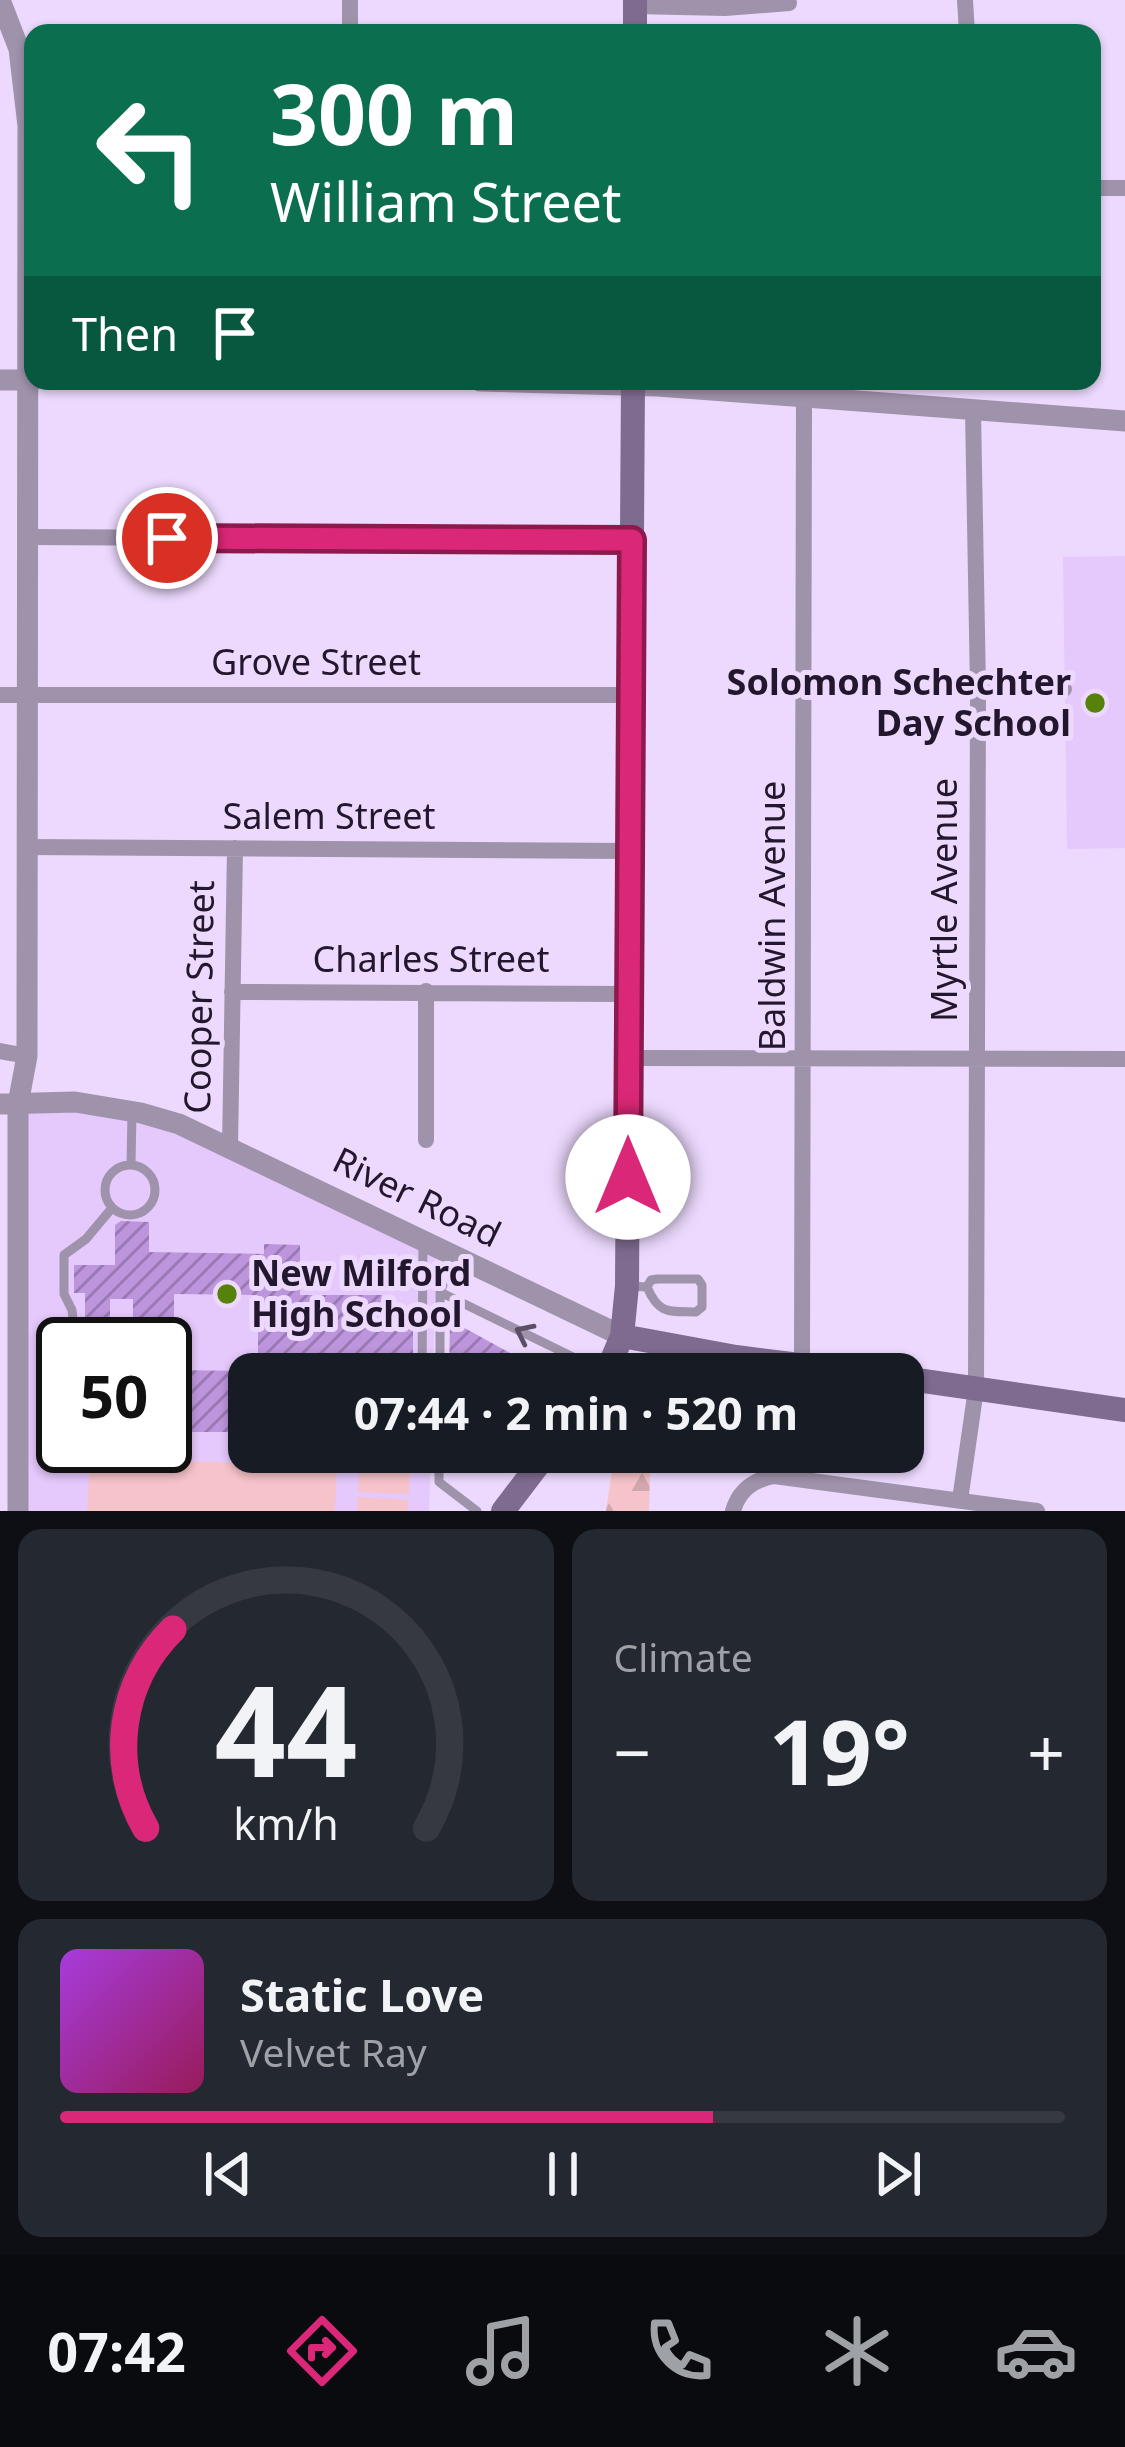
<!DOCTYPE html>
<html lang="en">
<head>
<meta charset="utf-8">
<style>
  body { margin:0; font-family:"Noto Sans",sans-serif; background:#242831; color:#f1f3f6; height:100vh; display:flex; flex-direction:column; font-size:45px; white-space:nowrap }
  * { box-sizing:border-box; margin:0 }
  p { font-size:39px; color:#9ea1a6 }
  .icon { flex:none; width:66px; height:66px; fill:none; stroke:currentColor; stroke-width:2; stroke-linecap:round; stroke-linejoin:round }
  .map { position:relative; height:1511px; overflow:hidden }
  .panel { display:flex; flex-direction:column; gap:18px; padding:18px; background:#0d0f14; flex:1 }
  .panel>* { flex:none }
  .guide { position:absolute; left:24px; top:24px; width:1077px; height:366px; border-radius:24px; box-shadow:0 3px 9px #0004; background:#0b6e4f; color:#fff; overflow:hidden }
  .speed { position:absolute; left:36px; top:1317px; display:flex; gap:24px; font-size:60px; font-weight:700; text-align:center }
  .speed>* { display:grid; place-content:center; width:156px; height:156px; border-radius:50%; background:#171b24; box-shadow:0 3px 9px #0004; line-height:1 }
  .speed .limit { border:6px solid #111; border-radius:18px; background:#fff; color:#111 }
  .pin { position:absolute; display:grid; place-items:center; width:102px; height:102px; color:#fff; margin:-51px; border:6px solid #fff; border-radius:50%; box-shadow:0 3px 12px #0007 }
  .me { position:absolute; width:132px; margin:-66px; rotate:0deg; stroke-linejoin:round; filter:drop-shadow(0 0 9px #0008) }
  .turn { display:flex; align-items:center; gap:42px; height:252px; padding:0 48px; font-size:54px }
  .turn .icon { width:156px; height:156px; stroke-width:2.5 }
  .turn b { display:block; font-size:84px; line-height:102px }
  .then { display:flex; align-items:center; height:114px; padding:0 48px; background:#0003; gap:24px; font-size:45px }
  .big { font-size:90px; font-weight:700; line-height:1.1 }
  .panel .widget { flex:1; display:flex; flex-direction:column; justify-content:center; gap:18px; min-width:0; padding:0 42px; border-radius:24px; background:#242831 }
  .panel .dial { align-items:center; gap:0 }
  .dial svg { height:312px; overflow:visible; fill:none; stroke:#363941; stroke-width:7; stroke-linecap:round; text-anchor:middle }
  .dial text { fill:#f1f3f6; stroke:none }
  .song { display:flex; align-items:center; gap:36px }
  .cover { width:144px; height:144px; border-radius:18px; background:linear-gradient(135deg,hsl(280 70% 55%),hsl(330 70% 35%)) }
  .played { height:12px; border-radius:6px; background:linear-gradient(90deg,#db2777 65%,#363941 65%) }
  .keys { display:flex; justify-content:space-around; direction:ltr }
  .heat { display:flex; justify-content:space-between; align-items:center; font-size:66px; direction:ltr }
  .panel .tiles { flex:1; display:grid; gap:18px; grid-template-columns:1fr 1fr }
  .widget:last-child { grid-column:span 2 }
  .trip { position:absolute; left:228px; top:1353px; width:696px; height:120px; border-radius:24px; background:#171b24; box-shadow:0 3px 9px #0004; font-weight:700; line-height:120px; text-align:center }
  .tabs { display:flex; height:192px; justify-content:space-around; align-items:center; background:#090b0e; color:#9ea1a6 }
  .tabs .icon { width:84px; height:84px }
  .tabs .active { color:#db2777 }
  .tabs b { font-size:54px; color:#f1f3f6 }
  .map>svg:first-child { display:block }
  .built { fill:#e5c8fc; fill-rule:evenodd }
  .forest { fill:url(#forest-firs) }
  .pitch { fill:#f6c3ca }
  .building { fill:url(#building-hatch) }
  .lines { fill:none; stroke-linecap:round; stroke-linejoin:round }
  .service { stroke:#9f92ab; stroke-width:9 }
  .minor { stroke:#9f92ab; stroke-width:16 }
  .tertiary { stroke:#9f92ab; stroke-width:21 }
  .secondary { stroke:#7f6b8f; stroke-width:24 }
  .oneway { stroke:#5b4e66 }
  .route-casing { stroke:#8e194d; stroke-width:30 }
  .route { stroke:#db2777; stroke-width:21 }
  .poi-dot { fill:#56820b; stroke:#ecd9fd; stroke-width:4.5 }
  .labels { text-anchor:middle; stroke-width:10; stroke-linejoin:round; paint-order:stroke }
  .street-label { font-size:36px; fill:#23172d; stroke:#ecd9fd }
  .poi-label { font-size:36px; font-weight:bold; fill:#23172d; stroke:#ecd9fd; text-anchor:end }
</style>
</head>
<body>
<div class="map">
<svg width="1125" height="1511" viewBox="0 0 1125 1511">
  <defs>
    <pattern id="forest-firs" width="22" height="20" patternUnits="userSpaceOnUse" patternTransform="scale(3)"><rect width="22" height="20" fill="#f6c3ca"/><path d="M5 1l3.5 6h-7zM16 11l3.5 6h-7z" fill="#d3a7ae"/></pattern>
    <pattern id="building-hatch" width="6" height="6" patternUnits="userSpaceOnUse" patternTransform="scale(3)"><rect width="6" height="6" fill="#bd95dc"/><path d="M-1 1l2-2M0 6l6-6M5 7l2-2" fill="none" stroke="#9979b3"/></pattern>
  </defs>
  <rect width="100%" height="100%" fill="#ecd9fd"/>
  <!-- built -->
  <path class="built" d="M1125 556V848L1067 849 1063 557Z
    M18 1104 141 1113 436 1245 433 1374H249V1452H431L429 1511H18ZM63 1344H165V1446H63Z"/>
  <!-- forest -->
  <path class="forest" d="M613 1464 650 1472 649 1511H606Z"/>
  <!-- pitch -->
  <path class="pitch" d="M90 1457 337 1467 335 1511H87Z
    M359 1469 410 1471 409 1494 358 1492Z
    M358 1497 408 1500V1511H357Z"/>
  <!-- building -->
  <path class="building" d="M121 1221 149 1222V1252L264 1254V1244L300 1245V1295H382L381 1310H413V1374H312V1362H283V1374H258V1295L174 1294V1344H133V1299H110V1317H85V1293H74V1265H115V1225Z
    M450 1320 548 1374H449Z
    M165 1370 249 1371V1432H165Z
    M52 1388H63V1447H51Z"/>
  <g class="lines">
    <!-- service -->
    <path class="service" d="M105 1190a25 25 0 1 1 50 0a25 25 0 1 1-50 0Z
      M131 1165 132 1111
      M112 1208 86 1239 64 1255V1294L72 1310 74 1328 123 1331
      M627 1286 647 1287 651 1280 657 1279H698L702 1285V1307L696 1312C669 1311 659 1315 647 1287
      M440 1292 573 1357 604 1367
      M422 1374 423 1244
      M440 1374V1292L454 1259
      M668 1374 674 1347
      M439 1452V1482L477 1511
      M304 1454 394 1452"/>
    <!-- minor -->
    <path class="minor" d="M350 0V33
      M965 0 967 33
      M635 6 725 8 789 3
      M1092 188H1125
      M27 537 632 540
      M978 688 1064 689
      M0 695H631
      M27 847 630 851
      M232 992 629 994
      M0 1051 27 1056
      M628 1058 1125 1059
      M426 1140V991
      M230 1147 235 848
      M802 1364 804 397
      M960 1500 976 1389 978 688 973 411
      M733 1511C739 1490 753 1480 774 1476L1037 1511"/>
    <!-- tertiary -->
    <path class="tertiary" d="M0 0 19 49 28 126 27 1056 18 1104V1511
      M0 380H33
      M480 381 658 386 1125 421
      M0 1104 75 1102 141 1113 179 1124 622 1336"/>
    <!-- secondary -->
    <path class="secondary" d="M635 33V0
      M622 1336 736 1357 873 1374
      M606 1374 622 1336 627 1286 633 381
      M903 1378 1125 1410
      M503 1511 548 1452"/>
  </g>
  <!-- one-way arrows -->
  <defs><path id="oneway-chevron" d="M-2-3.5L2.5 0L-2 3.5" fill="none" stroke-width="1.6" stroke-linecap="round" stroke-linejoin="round" transform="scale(3)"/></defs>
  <use class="oneway" href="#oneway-chevron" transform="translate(524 1333) rotate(-154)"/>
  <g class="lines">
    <defs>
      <path id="route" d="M167 538 632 540 628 1177"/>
    </defs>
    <!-- route casing -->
    <use href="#route" class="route-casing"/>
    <!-- route -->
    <use href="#route" class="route"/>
  </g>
  <!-- markers -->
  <g class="poi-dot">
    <circle cx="1095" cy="703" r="12"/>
    <circle cx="227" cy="1294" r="12"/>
  </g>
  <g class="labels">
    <!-- street labels -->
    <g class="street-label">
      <text x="316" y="675">Grove Street</text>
      <text x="329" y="829">Salem Street</text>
      <text transform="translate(944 900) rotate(-90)" y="13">Myrtle Avenue</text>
      <text transform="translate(772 916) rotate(-90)" y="13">Baldwin Avenue</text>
      <text x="431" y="972">Charles Street</text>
      <text transform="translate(199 997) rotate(-89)" y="13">Cooper Street</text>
      <text transform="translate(417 1197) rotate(26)" y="13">River Road</text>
    </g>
    <!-- poi labels -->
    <g class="poi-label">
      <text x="1071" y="695">Solomon Schechter<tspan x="1071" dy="41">Day School</tspan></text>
      <text x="251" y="1286" text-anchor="start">New Milford<tspan x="251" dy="41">High School</tspan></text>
    </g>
  </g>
</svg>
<div class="speed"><div class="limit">50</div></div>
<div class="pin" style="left:167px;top:538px;background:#d93025"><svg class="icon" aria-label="arrive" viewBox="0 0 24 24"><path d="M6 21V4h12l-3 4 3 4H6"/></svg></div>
<svg class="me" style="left:628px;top:1177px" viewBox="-20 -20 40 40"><circle r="19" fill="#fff"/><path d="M0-13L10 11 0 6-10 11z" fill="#db2777"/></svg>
<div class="trip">07:44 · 2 min · 520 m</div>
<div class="guide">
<div class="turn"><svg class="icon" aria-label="left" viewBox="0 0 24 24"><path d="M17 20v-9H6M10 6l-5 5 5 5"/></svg><div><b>300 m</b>William Street</div></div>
<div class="then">Then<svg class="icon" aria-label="arrive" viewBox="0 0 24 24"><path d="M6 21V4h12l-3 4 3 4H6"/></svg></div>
</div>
</div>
<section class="panel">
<div class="tiles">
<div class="widget dial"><svg viewBox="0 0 100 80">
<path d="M14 69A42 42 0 1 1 86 69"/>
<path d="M14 69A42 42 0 0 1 21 18" stroke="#db2777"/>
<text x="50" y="56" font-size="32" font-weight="700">44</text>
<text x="50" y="72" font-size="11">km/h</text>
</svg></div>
<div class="widget"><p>Climate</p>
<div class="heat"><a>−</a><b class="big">19°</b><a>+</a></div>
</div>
<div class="widget">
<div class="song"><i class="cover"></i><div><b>Static Love</b><p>Velvet Ray</p></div></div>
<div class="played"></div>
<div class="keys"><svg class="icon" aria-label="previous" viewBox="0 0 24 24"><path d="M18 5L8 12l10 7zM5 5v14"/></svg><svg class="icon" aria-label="pause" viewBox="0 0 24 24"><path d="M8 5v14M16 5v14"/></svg><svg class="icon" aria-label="next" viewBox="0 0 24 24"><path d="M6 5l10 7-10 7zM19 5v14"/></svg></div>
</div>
</div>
</section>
<nav class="tabs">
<b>07:42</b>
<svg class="icon active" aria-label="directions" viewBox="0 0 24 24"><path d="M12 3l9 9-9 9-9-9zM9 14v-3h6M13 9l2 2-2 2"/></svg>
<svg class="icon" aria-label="music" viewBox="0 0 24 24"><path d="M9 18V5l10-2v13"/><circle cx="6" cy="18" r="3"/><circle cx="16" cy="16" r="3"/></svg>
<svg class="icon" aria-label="phone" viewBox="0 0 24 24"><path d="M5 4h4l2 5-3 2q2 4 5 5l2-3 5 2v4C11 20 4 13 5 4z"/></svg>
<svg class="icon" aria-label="climate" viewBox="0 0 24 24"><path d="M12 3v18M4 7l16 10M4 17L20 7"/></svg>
<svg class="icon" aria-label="car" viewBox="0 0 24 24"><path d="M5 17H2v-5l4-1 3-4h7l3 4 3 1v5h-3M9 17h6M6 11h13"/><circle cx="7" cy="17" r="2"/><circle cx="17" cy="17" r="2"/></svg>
</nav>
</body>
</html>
